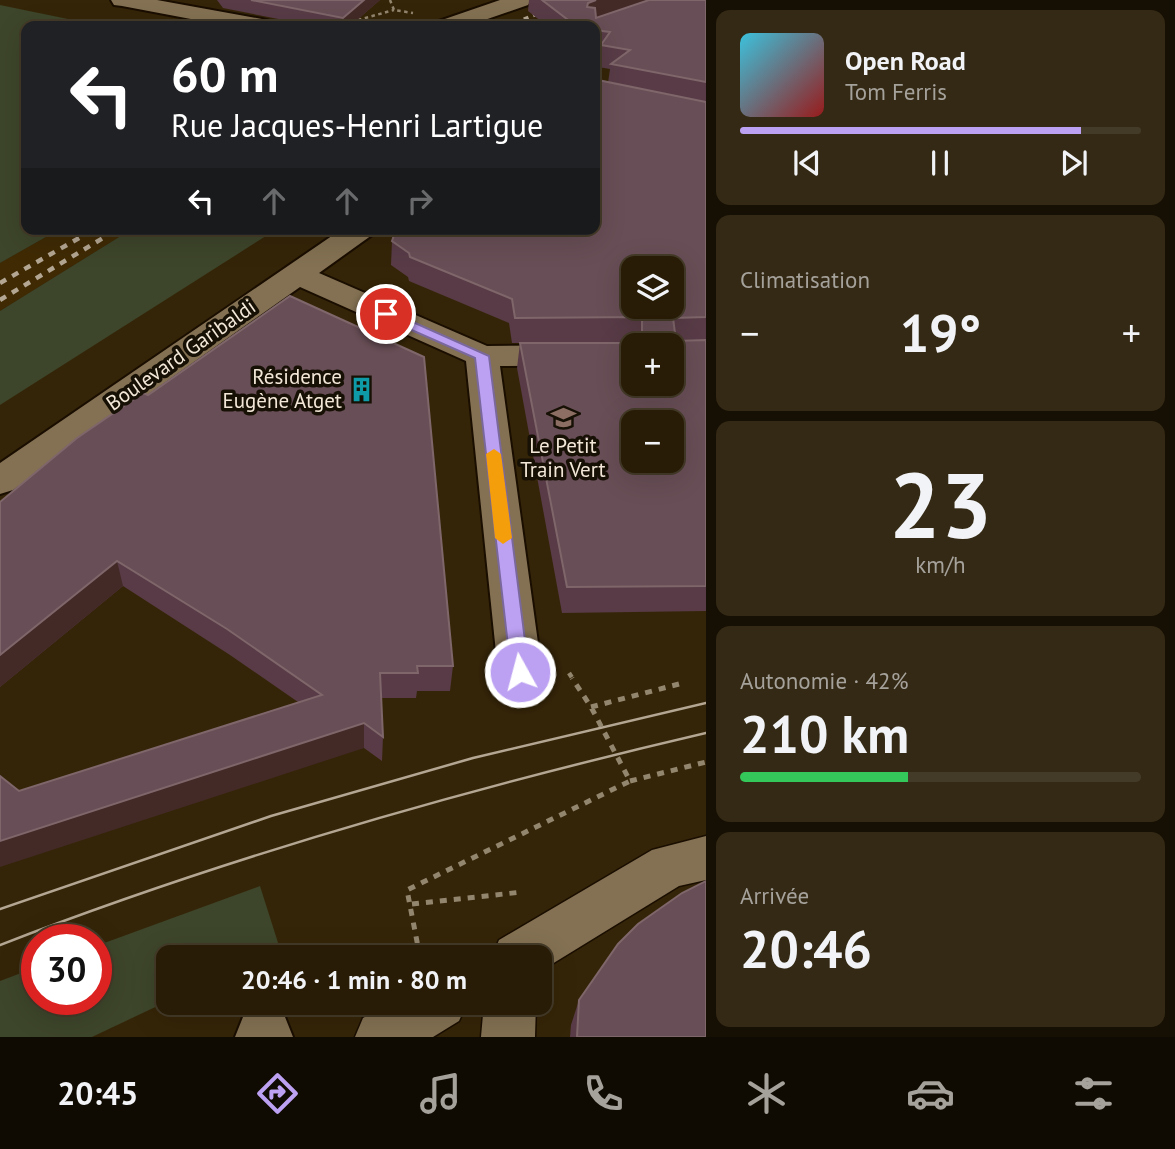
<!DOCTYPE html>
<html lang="fr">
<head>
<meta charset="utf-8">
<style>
  body { margin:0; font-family:"PT Sans",sans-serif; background:#342914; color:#f1f3f6; height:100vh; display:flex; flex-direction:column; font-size:26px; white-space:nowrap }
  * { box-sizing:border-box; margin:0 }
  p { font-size:23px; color:#a5a19b }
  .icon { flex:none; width:38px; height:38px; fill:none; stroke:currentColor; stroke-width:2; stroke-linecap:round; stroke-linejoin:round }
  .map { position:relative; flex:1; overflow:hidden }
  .side { display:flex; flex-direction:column; gap:10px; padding:10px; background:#160f03; width:469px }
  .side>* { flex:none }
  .hud { position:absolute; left:21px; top:21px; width:579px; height:214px; border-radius:14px; box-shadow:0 7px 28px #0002,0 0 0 2px #443a28; background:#202124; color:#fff; overflow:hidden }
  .tools { position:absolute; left:621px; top:256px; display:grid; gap:14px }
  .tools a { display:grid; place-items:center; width:63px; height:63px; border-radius:14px; background:#281c06; box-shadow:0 7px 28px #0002,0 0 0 2px #443a28; font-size:35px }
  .speed { position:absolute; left:21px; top:924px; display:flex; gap:14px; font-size:35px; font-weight:700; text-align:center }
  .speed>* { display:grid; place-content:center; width:91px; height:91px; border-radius:50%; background:#281c06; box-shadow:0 7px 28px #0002,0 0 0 2px #443a28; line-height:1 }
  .speed .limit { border:10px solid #d22; background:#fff; color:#111 }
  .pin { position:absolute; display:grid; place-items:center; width:60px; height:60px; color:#fff; margin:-30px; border:4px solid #fff; border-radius:50%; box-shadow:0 2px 7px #0007 }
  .me { position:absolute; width:77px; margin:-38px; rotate:353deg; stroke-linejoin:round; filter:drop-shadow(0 0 5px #0008) }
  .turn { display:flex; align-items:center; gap:24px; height:147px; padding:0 35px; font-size:32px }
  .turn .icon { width:91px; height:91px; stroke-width:2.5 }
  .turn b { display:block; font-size:49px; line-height:60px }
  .lanes { display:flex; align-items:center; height:66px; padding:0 35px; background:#0003; justify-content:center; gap:35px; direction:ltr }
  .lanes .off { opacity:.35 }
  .big { font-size:52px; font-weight:600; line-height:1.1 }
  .side .widget { flex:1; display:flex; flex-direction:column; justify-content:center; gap:10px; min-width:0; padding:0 24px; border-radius:14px; background:#342914 }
  .side .dial { align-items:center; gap:0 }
  .dial b { font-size:91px; line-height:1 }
  .song { display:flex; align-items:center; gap:21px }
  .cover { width:84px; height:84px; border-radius:10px; background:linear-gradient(135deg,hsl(190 70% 55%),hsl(0 70% 35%)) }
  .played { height:7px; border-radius:4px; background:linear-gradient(90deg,#bca0f2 85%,#443a28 85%) }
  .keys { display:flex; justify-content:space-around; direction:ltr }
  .heat { display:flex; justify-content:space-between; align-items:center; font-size:38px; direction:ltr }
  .charge { height:10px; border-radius:5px; background:linear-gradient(90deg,#34c759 42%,#443a28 0) }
  .trip { position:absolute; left:156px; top:945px; width:396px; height:70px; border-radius:14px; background:#281c06; box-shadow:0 7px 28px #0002,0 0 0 2px #443a28; font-weight:600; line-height:70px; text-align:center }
  .dock { display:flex; height:112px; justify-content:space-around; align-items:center; background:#100b02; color:#a5a19b }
  .dock .icon { width:49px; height:49px }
  .dock .on { color:#bca0f2 }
  .dock b { font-size:32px; color:#f1f3f6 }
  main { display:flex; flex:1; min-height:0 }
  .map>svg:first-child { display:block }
  .built { fill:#3f2a04 }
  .green { fill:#3d452a }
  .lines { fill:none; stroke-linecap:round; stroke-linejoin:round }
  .pedestrian-casing { stroke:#1a0e00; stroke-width:3 }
  .minor-casing { stroke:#1a0e00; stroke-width:4 }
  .secondary-casing { stroke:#1a0e00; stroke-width:4 }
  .path-far2 { stroke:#93866f; stroke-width:2.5; stroke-dasharray:3.5 3.5; stroke-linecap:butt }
  .path-far1 { stroke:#93866f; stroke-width:4.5; stroke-dasharray:5 5; stroke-linecap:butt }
  .path { stroke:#93866f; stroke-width:5; stroke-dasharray:7 7; stroke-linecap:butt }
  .pedestrian { fill:#847153; fill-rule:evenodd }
  .minor { fill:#847153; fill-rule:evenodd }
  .secondary { fill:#847153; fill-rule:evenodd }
  .tram { stroke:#b3a692; stroke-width:2.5 }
  .rail-far1 { stroke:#b3a692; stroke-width:3.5; stroke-dasharray:5 5; stroke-linecap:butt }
  .rail { stroke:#b3a692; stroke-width:4.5; stroke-dasharray:7 7; stroke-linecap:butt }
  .wall { fill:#583b46 }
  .shaded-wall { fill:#432a27 }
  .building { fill:#684e56; stroke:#7e666a; stroke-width:2; fill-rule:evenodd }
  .route { fill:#bca0f2; stroke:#7a689d; stroke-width:2 }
  .slow { fill:#f59e0b }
  .labels { text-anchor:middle; stroke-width:7; stroke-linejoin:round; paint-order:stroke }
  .street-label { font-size:21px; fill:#f3e8d8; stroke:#171005 }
  .poi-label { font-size:21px; fill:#f3e8d8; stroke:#171005; text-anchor:end }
</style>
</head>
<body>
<main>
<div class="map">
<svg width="706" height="1037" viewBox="0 0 706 1037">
  <rect width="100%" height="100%" fill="#352508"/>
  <!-- built -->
  <path class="built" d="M60 229H132L0 311V263Z"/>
  <!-- green -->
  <path class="green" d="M0 5 102 26H26V229H60L0 263Z
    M132 229H277L0 405V311Z
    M260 886 280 949 262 957H168V1001L92 1037H0V981L37 967V999H96V946Z"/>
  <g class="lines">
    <defs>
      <path id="pedestrian" d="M706 836V880L679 886 539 972V957H492L499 940 652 850Z
        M391 1003H467L459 1021 433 1037H355L363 1018Z
        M484 1003H536L535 1037H481Z"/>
      <path id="minor" d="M342 229H376L372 235 319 273 487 346 634 345V365L500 366 542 672 535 684 520 689 505 684 498 672 466 361 300 287 13 490 0 494V463Z
        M263 1009 285 1017 293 1037H235L243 1017Z"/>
      <path id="secondary" d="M111 0H157L262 19 270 21 273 26H228L122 6 114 5Z
        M500 0H531L528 5 467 26H436L439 21Z"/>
    </defs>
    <!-- pedestrian casing -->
    <use href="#pedestrian" class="pedestrian-casing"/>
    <!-- minor casing -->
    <use href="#minor" class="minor-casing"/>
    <!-- secondary casing -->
    <use href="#secondary" class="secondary-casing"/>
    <!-- path-far2 -->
    <path class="path-far2" d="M390 0 394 10 413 13
      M358 20 394 10"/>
    <!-- path-far1 -->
    <path class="path-far1" d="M569 673 573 679"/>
    <!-- path -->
    <path class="path" d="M591 707 679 684
      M630 781 706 762
      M412 904 522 892
      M420 957 407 890 630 781 591 707 572 678"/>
    <!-- pedestrian -->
    <use href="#pedestrian" class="pedestrian"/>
    <!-- minor -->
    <use href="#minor" class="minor"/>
    <!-- secondary -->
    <use href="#secondary" class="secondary"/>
    <!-- tram -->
    <path class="tram" d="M0 909 271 816 473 758 706 703
      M0 945C230 856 466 789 706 733"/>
    <!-- rail-far1 -->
    <path class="rail-far1" d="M505 26 575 0
      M535 26 560 17"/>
    <!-- rail -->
    <path class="rail" d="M0 283 95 229
      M0 300 118 229"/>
  </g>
  <!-- wall -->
  <path class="wall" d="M217 0H380L350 26H314L223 8Z
    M529 0H647L628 7 706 0V611L562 613 517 368 520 343H634H512L509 323 409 281 408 277 391 265 392 241 598 80 608 83 610 69 598 67 600 52 595 51V26H547L528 11Z
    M0 502 453 666 450 691H417L416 698H381L383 737 382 761 364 748 19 791 298 702 230 655 123 586 0 687Z
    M579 1000 706 1037H570L571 1025Z"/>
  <!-- shaded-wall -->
  <path class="shaded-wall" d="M364 0H380L350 26H343V18Z
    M596 0H647L585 24 588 3Z
    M117 561 123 586 0 687V655Z
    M364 723V748L0 867V841Z"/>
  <!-- building -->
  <path class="building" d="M251 0H364L343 18Z
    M542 0H596L588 3 587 7 595 8 596 18 649 0H706V82L611 64 630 50 601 45 610 32 595 30V26H576Z
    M595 76 598 80 706 102V317L673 318 676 341 706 340V586L567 587 520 343H639L642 340V320L639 317 515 318 512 299 410 257 409 253 392 241 396 229H595ZM634 268H672V306H634ZM634 345H672V383H634ZM634 422H672V460H634Z
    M290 296 424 357 453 666H417L418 673H380L383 737 364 723 0 841V776L19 791 322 695 227 629 117 561 0 655V502L77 438 143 393 148 395Z
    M706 881V1037H577L579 1000 618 944 638 924 682 893Z"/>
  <!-- route -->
  <path class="route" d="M386 310 489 356 529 672 526 677 520 679 513 677 511 672 475 358 382 317V311Z"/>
  <!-- slow -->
  <path class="slow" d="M494 449 501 454 512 538 503 544 495 538 486 454Z"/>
  <!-- icons -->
  <defs>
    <symbol id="building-bare" viewBox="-9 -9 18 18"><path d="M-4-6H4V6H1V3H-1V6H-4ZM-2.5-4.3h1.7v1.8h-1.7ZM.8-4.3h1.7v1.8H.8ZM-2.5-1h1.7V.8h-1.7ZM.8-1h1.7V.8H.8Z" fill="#0f9aa8" stroke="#171005" stroke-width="2.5" paint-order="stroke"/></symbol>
    <symbol id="school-bare" viewBox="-9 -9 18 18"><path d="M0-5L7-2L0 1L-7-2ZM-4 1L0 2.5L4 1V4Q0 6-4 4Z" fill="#8d6e63" stroke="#171005" stroke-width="2.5" paint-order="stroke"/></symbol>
  </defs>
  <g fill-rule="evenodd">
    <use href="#building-bare" x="344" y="372" width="35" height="35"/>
    <use href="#school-bare" x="546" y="400" width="35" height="35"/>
  </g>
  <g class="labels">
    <!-- street labels -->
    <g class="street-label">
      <text transform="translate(181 355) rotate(-35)" y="7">Boulevard Garibaldi</text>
    </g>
    <!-- poi labels -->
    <g class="poi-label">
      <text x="342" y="384">Résidence<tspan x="342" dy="24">Eugène Atget</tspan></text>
      <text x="563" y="453" text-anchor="middle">Le Petit<tspan x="563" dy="24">Train Vert</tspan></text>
    </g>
  </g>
</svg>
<div class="tools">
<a><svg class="icon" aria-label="layers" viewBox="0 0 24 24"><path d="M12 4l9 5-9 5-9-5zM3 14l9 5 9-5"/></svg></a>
<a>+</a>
<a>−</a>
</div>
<div class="speed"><div class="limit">30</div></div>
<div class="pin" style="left:386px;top:314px;background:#d93025"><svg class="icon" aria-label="arrive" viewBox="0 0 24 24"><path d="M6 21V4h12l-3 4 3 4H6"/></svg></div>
<svg class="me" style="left:520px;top:672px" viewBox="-20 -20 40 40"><circle r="17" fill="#bca0f2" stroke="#fff" stroke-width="3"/><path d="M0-11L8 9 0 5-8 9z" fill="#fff"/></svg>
<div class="trip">20:46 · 1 min · 80 m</div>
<div class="hud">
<div class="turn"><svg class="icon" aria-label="left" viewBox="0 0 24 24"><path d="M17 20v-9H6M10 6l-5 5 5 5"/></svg><div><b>60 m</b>Rue Jacques-Henri Lartigue</div></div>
<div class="lanes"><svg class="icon" aria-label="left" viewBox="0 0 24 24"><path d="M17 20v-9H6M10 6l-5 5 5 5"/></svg><svg class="icon off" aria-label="ahead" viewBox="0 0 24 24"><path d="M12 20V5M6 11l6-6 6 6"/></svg><svg class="icon off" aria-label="ahead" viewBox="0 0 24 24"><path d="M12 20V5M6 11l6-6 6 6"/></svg><svg class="icon off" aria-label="right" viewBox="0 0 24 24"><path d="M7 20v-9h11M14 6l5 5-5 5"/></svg></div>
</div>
</div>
<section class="side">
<div class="widget">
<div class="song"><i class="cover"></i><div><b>Open Road</b><p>Tom Ferris</p></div></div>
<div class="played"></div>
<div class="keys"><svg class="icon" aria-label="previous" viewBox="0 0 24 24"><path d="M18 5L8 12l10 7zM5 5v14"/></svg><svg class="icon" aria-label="pause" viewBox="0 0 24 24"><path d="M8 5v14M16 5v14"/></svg><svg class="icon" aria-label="next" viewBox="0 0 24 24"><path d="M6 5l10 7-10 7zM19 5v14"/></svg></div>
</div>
<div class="widget"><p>Climatisation</p>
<div class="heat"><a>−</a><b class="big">19°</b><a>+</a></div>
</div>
<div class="widget dial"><b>23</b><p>km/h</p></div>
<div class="widget"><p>Autonomie · 42%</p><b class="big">210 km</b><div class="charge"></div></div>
<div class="widget"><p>Arrivée</p><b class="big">20:46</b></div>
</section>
</main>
<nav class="dock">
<b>20:45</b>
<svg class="icon on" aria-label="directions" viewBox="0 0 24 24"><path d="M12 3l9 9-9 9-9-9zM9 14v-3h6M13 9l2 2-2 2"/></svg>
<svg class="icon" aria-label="music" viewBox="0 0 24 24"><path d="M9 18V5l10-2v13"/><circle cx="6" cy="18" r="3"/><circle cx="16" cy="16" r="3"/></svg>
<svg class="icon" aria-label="phone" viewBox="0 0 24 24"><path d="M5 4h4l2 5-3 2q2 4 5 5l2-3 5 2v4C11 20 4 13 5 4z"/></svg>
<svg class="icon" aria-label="climate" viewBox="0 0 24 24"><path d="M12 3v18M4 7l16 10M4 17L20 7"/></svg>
<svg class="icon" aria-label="car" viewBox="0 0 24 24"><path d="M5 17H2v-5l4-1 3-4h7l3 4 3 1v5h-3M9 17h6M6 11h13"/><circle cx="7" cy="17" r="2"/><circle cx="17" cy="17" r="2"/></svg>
<svg class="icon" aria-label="filters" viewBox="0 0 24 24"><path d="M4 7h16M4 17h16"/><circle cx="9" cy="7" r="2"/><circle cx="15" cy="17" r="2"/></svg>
</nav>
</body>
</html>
